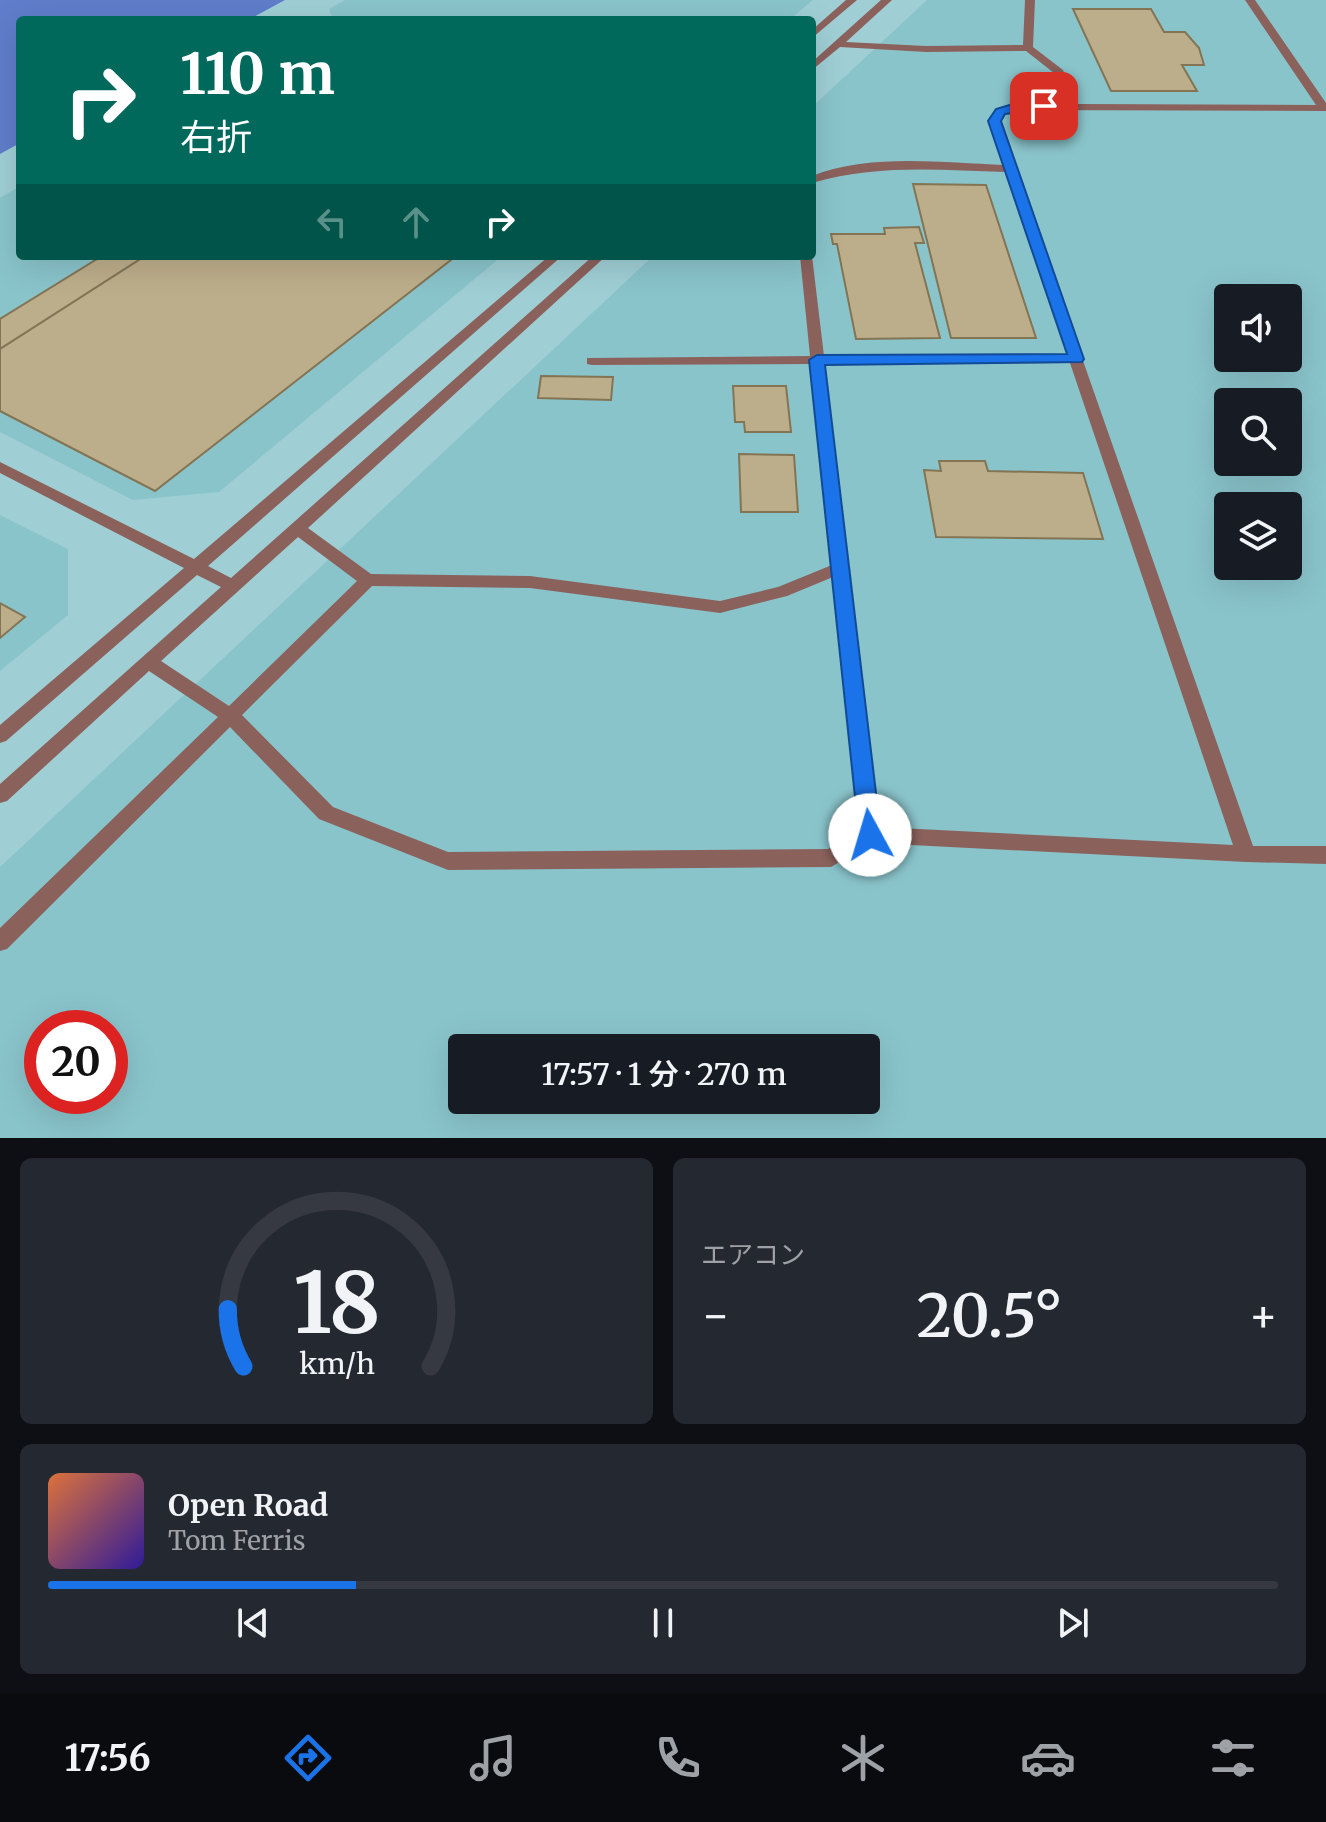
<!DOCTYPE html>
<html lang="ja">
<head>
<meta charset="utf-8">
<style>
  body { margin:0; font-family:Merriweather,"Noto Sans JP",serif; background:#242831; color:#f1f3f6; height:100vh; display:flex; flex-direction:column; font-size:30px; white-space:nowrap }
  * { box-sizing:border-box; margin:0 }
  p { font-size:26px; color:#9ea1a6 }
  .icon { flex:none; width:44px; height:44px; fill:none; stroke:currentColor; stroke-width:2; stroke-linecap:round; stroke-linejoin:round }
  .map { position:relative; height:1138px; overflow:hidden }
  .details { display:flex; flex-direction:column; gap:20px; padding:20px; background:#0d0f14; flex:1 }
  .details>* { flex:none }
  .banner { position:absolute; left:16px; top:16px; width:800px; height:244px; border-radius:8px; box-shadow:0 8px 32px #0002; background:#00695c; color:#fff; overflow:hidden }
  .fabs { position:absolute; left:1214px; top:284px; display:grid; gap:16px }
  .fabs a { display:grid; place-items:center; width:88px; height:88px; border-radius:8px; background:#171b24; box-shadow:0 8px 32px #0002; font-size:40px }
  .speed { position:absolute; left:24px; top:1010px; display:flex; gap:16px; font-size:40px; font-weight:700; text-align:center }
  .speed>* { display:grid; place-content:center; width:104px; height:104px; border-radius:50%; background:#171b24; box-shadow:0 8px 32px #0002; line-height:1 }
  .speed .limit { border:12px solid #d22; background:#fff; color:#111 }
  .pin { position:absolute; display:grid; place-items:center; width:68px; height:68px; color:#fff; margin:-34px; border-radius:16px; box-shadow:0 4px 12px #0006 }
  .me { position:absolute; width:88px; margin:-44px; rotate:354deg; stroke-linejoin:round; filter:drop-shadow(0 0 6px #0008) }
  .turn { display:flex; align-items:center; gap:28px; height:168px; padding:0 32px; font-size:36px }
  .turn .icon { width:104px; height:104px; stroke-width:2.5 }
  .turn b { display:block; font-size:56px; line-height:68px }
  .lanes { display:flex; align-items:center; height:76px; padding:0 32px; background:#0003; justify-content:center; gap:40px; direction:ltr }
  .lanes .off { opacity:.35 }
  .big { font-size:60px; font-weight:600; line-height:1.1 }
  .details .tile { flex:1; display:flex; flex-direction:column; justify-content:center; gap:12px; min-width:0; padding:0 28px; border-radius:12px; background:#242831 }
  .details .dial { align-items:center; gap:0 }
  .dial svg { height:208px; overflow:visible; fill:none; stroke:#363941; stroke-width:7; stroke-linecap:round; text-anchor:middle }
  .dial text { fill:#f1f3f6; stroke:none }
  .song { display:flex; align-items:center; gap:24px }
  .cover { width:96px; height:96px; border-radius:12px; background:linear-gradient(135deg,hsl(20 70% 55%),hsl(250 70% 35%)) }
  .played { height:8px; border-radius:4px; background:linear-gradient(90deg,#1a73e8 25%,#363941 25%) }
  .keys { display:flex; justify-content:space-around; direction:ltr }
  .heat { display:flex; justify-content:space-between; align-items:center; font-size:44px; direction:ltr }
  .details .tiles { flex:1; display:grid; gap:20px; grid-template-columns:1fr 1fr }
  .tile:last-child { grid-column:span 2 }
  .trip { position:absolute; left:448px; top:1034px; width:432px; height:80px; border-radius:8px; background:#171b24; box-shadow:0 8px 32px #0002; font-weight:600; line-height:80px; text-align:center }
  .menu { display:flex; height:128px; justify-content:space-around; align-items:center; background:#090b0e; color:#9ea1a6 }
  .menu .icon { width:56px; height:56px }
  .menu .selected { color:#1a73e8 }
  .menu b { font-size:36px; color:#f1f3f6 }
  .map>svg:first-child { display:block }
  .built { fill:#8ac4cb; fill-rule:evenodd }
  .water { fill:#5f7dca }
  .building { fill:#bdae8b; stroke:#837454; stroke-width:2 }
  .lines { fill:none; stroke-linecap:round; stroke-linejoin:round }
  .service { fill:#8b615c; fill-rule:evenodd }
  .route { fill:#1a73e8; stroke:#114b97; stroke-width:2 }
</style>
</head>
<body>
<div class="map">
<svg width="1326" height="1138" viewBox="0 0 1326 1138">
  <rect width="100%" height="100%" fill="#9fcfd5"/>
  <!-- built -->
  <path class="built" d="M345 0H813L789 20H333L329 9Z
    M927 0H1326V1138H0V867L653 256H812V107ZM1228 298H1288V358H1228ZM1228 402H1288V462H1228ZM1228 506H1288V566H1228ZM42 1028H110V1096H42ZM462 1048H866V1100H462Z
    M20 186V256H502L219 492 133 500 0 432V198Z
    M0 515 68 549V615L0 671Z"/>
  <!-- water -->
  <path class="water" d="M0 0H285L248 20H20V143L0 154Z"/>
  <!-- building -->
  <path class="building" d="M1073 9H1151L1164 32H1185L1199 48 1204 65H1182L1197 91H1111Z
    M913 184 986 185 1036 338H951Z
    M919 227 924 243H915L940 338 856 339 837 244H833L831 234H885L884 228Z
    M102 256H145L0 349V319Z
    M145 256H456L155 491 0 411V349Z
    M541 376 613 377 611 400 538 398Z
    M733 386H786L791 432H745L744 422H735Z
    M739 454 794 455 798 512H741Z
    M939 461H985L988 471 1083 473 1103 539 936 537 924 470 941 471Z
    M0 603 25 617 0 638Z"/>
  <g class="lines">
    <!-- service -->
    <path class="service" d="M846 0H857L812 38V30Z
      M881 0H892L846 42 926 46 1023 45 1025 0H1035L1033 47 1063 70 1077 104 1316 105 1245 0H1255L1326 103V111L1016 110 1004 113 999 121 1253 846H1326V864L1246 862 872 843 831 867 448 870 319 819 230 727 7 949 0 951V928L218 717 149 671 7 801 0 803V784L221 587 197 575 6 741 0 743V725L184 568 0 473V462L194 559 549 256H562L208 566 231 578 593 256H606L308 528 371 574 530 576 720 601 778 587 832 565 811 364 592 365 587 364V358L810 356 800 256H812L824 356 1068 355 1006 172C938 170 878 164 812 183V176C872 153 941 163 1004 165L989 121 996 109 1016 104H1066L1054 73 1026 51 926 52 840 47 812 70V62ZM1070 363 1233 845 879 827 825 364ZM298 537 357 581 229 706 161 661ZM833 577 860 831 828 849 448 852 333 807 242 715 372 586 530 588 720 613 787 596Z"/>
  </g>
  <!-- route -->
  <path class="route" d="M1044 103 1048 104V109L1005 114 1001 121 1084 359 1082 362 825 365 881 835 877 842 870 844 862 842 859 835 809 360 817 355 1067 354 988 121 996 109 1016 103Z"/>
</svg>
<div class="fabs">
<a><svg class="icon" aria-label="sound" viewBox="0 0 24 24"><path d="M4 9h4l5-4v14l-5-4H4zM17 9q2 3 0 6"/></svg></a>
<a><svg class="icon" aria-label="search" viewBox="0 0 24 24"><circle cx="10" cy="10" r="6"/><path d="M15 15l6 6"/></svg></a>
<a><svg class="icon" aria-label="layers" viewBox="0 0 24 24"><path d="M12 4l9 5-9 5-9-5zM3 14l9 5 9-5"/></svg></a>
</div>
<div class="speed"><div class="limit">20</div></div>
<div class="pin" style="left:1044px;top:106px;background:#d93025"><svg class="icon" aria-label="arrive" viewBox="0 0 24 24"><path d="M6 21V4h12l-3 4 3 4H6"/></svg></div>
<svg class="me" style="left:870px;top:835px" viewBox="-20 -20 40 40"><circle r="19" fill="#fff"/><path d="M0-13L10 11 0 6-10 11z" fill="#1a73e8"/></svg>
<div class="trip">17:57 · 1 分 · 270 m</div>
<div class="banner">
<div class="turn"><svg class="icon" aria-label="right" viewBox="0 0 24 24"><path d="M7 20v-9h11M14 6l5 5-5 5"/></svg><div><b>110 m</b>右折</div></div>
<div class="lanes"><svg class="icon off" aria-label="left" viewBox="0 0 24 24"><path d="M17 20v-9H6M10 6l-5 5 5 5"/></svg><svg class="icon off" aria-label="ahead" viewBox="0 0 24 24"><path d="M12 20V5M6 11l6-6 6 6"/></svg><svg class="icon" aria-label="right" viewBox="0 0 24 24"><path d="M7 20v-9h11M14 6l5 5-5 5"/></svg></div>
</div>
</div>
<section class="details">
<div class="tiles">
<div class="tile dial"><svg viewBox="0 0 100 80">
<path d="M14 69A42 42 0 1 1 86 69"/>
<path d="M14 69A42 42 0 0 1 8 47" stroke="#1a73e8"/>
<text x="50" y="56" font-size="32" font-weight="700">18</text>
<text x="50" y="72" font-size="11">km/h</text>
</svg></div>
<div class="tile"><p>エアコン</p>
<div class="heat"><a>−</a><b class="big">20.5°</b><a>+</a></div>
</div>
<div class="tile">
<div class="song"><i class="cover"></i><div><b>Open Road</b><p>Tom Ferris</p></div></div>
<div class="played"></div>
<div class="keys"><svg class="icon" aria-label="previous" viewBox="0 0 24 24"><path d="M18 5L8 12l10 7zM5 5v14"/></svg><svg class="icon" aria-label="pause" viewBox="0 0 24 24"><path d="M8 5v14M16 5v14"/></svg><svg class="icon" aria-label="next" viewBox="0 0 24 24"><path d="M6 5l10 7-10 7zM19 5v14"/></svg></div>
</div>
</div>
</section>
<nav class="menu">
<b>17:56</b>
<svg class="icon selected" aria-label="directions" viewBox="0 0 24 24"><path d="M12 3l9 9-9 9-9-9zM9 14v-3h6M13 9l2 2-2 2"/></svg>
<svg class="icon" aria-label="music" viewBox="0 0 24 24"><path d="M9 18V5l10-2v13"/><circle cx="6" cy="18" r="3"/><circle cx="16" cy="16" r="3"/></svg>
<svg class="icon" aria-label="phone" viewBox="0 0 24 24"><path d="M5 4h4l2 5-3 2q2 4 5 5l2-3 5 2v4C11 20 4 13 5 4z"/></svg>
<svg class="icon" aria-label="climate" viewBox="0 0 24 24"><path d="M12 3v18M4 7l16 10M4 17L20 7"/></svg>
<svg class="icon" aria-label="car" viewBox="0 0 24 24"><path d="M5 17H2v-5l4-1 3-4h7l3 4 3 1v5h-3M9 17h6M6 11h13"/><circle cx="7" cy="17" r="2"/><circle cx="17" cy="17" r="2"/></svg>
<svg class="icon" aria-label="filters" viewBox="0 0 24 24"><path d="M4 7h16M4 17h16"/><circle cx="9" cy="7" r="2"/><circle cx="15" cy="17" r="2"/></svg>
</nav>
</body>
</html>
